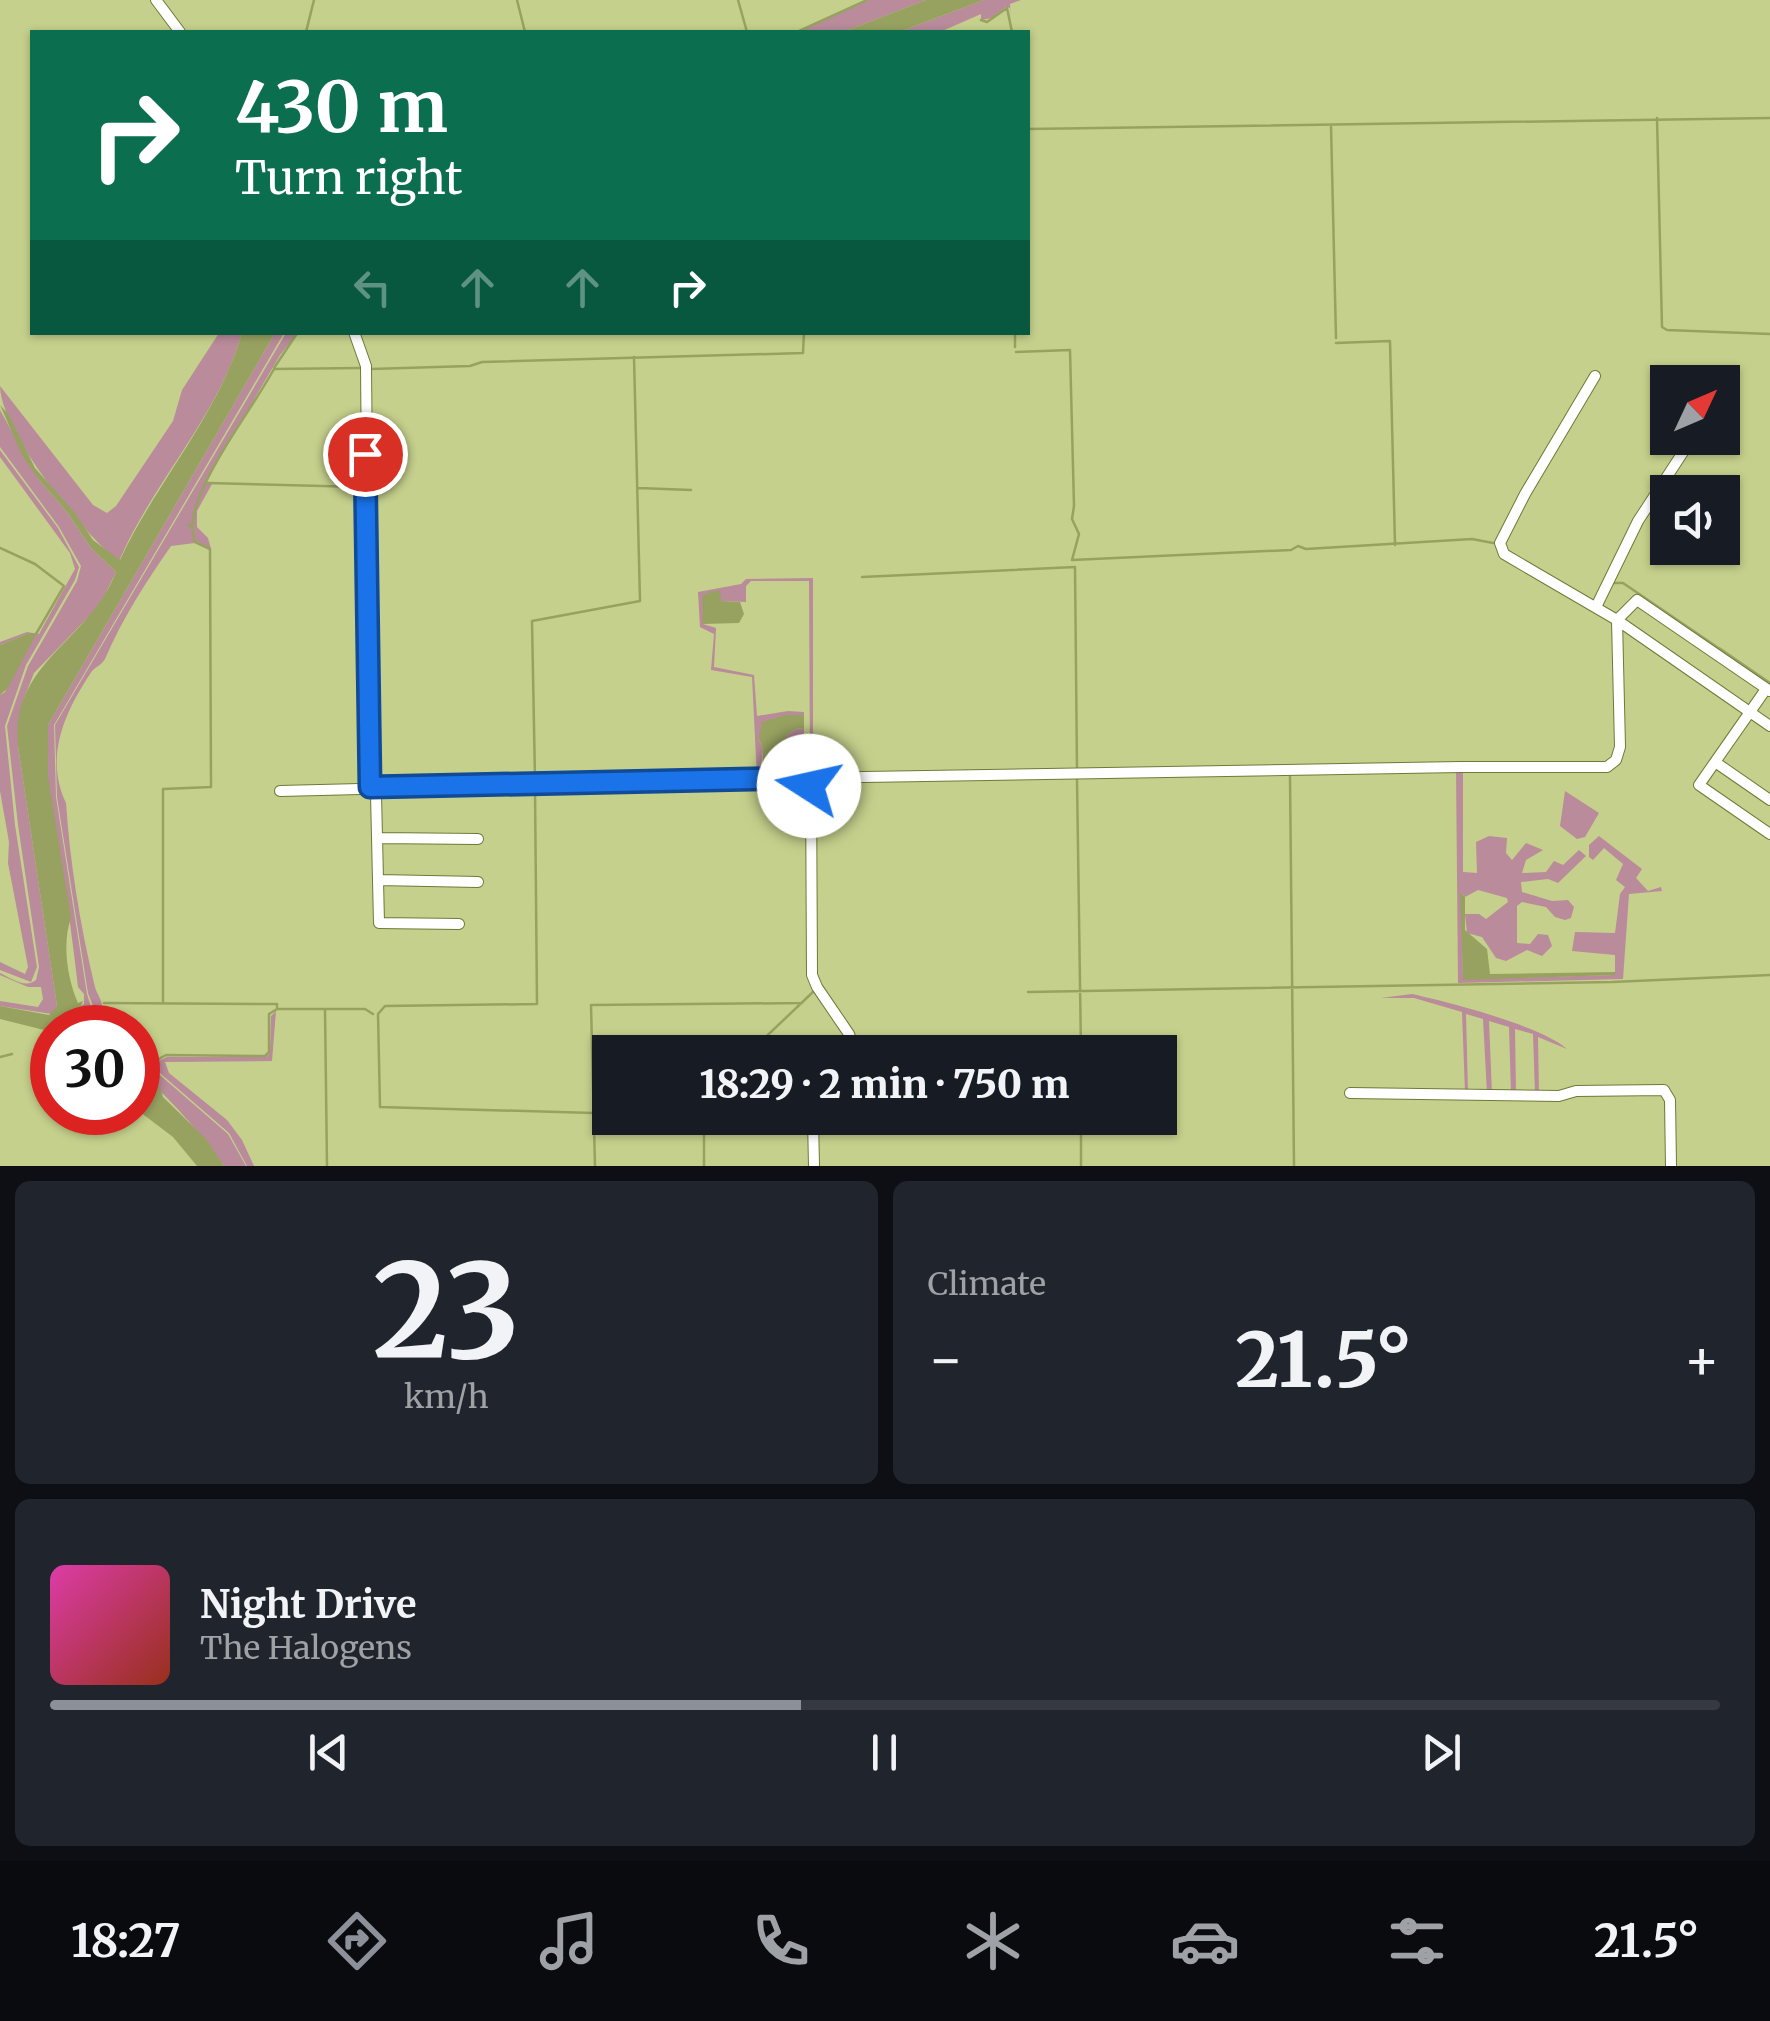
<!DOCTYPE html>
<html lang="en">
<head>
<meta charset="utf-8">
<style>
  body { margin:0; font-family:Merriweather,serif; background:#20242c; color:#f1f3f6; height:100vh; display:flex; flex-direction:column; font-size:38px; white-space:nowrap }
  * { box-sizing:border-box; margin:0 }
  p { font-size:32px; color:#9ea1a6 }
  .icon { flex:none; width:55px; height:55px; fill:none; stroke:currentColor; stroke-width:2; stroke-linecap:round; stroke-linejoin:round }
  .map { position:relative; height:1166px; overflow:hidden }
  .panel { display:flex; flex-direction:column; gap:15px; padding:15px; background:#0d0f14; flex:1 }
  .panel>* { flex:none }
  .hud { position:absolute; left:30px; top:30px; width:1000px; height:305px; border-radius:0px; box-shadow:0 2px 8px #0004; background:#0b6e4f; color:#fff; overflow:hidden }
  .needle { width:65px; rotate:46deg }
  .fabs { position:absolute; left:1650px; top:365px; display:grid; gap:20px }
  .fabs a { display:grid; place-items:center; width:90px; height:90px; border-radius:0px; background:#171b24; box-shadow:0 2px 8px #0004; font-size:50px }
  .speed { position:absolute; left:30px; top:1005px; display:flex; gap:20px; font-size:50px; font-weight:700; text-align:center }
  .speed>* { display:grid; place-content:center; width:130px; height:130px; border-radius:50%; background:#171b24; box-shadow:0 2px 8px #0004; line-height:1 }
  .speed .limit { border:15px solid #d22; background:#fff; color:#111 }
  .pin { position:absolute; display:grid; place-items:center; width:85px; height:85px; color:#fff; margin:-42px; border:5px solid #fff; border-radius:50%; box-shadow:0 2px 10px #0007 }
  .me { position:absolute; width:110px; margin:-55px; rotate:280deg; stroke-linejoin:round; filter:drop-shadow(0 0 8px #0008) }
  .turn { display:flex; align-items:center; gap:35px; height:210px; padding:0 40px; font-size:45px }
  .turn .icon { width:130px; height:130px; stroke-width:2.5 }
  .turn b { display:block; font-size:70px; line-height:85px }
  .lanes { display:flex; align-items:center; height:95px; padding:0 40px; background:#0003; justify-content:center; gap:50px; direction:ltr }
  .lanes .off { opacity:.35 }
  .big { font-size:75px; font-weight:800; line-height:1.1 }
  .panel .card { flex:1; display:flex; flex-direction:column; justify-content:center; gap:15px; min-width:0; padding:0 35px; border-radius:15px; background:#20242c }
  .panel .dial { align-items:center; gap:0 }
  .dial b { font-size:130px; line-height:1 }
  .song { display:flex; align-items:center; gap:30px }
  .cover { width:120px; height:120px; border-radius:15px; background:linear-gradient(135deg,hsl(320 70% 55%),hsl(10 70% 35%)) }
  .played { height:10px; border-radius:5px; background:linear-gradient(90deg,#8c9099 45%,#363941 45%) }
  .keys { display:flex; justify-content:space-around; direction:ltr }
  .heat { display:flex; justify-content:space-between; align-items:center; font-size:55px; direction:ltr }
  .panel .tiles { flex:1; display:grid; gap:15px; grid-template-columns:1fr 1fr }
  .card:last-child { grid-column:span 2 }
  .trip { position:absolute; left:592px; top:1035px; width:585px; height:100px; border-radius:0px; background:#171b24; box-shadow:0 2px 8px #0004; font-weight:800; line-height:100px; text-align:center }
  .menu { display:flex; height:160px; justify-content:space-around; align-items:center; background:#090b0e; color:#9ea1a6 }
  .menu .icon { width:70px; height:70px }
  .menu .active { color:#8c9099 }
  .menu b { font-size:45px; color:#f1f3f6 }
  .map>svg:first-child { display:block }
  .green { fill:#b98b9b }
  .water { fill:#98a260 }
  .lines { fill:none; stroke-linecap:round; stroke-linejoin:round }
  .stream { stroke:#98a260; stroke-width:2.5 }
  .minor-casing { stroke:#707a37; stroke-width:12 }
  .minor { stroke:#fff; stroke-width:10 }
  .route-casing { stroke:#114b97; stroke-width:25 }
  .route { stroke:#1a73e8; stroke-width:18 }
</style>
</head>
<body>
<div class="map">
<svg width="1770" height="1166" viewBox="0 0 1770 1166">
  <rect width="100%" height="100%" fill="#c5d08c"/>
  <!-- green -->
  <path class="green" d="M869 0H926L843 32H798Z
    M984 0H1021L1010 4 1011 18 1010 8 1006 7 992 18 981 20V14L940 32H899Z
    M219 333H242C218 417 153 482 119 561 83 535 0 430 0 386L93 505 107 513 116 506 173 421 182 390Z
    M275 333H284L54 725 56 797 87 994 92 1010 105 1027H92L79 1007 84 1004V994L78 987C73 945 68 905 61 864 54 821 40 768 48 725Z
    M286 333H298L280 355 206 482 212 484 197 511V527L208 538 211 549 196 542 194 536 195 543 171 546C146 582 122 619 105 659 101 666 95 666 90 674 65 712 44 757 66 803 70 863 80 924 94 983 96 995 104 1000 102 1012L119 1027H107L94 1009 88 993 57 797 55 725Z
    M0 410 39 480 67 512 91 548 116 572 100 605 34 673 24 698 18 746 57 1006 52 1014 0 1006V1001L38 1007 43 999 41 987H28L0 975V973C11 978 25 989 36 980L39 967 18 825 7 726 28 666 77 581 81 566 59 527 0 447Z
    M0 450 58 528 79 567 75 580 26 665 5 726 15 825 37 967 31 982 0 970V962L25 974 28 967 8 863 9 842 0 791V695L5 692 29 633 0 645V642L27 632 39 634 75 569 70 553 0 457Z
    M813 578V776L810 772 809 581H751L746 586V602L720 601V592L703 624 716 628 714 667 754 675 757 716 788 711 804 712V715H785L759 739 763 750 761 766 783 771 786 736 795 729 804 728V773L800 776 757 778 752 677 711 670 714 634 700 627 698 592 741 584 746 579Z
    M1456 769H1463V872L1477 873 1476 842 1489 836 1507 838 1506 853 1512 860 1526 843 1543 850 1526 860 1522 873 1546 872 1554 861 1563 865 1579 850 1586 856 1558 883 1548 879 1521 882 1522 892 1552 901 1568 900 1574 907 1571 918 1565 920 1555 917 1546 907 1522 902 1517 906V943L1530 944 1538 934 1548 935 1552 946 1542 956 1527 950 1506 961 1496 958 1482 937 1467 933 1465 914H1479L1486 919 1508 902 1507 898 1478 890 1465 897 1461 893 1463 979 1615 975V955L1572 951 1575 932 1615 933 1620 894 1625 887 1616 880 1623 864 1604 848 1593 860 1589 857V845L1599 836 1642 869 1636 878 1648 891 1661 887 1662 891 1629 894 1623 979 1458 983Z
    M1565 791 1599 813 1585 837 1577 839 1560 826Z
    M1412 994C1448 1002 1542 1026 1567 1049L1538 1037 1539 1093H1535L1533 1034 1515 1029 1516 1093H1511L1509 1027 1489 1021 1492 1093H1487L1483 1019 1466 1014 1468 1092H1465L1462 1012 1414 998H1381Z
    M276 1011 272 1061 165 1062 169 1073 227 1120 242 1140 254 1166H247L229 1133 138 1054V1045L156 1062 167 1057H266L270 1053 271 1016Z
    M138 1056 228 1134 246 1166H224C202 1135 167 1094 138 1072Z"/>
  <!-- water -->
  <path class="water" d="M926 0H984L899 32H843Z
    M242 333H275L48 725V776L71 918C62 943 67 978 78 1003L83 1001 80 1008 92 1027 52 1028V1032L0 1019V1006L49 1015 57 1006 18 746C10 662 89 642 116 572L91 548 67 512 39 480 22 455 0 405 9 415 35 468 75 513 93 540 120 560C155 484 218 416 242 333Z
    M713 591H720L721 601 740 602 744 614 739 623 703 624 702 596Z
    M29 633 36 634 8 688 0 695V645Z
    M785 715H804V728L795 729 786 736 783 771 762 774 763 750 759 739 762 722Z
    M1460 892 1465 897V930L1487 949 1490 974 1615 972V975L1463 980Z
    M138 1072 160 1087 163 1097 207 1140 224 1166H197L173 1137 140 1112Z"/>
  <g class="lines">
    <!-- stream -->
    <path class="stream" d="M517 0 525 32
      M738 0 747 32
      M981 20 987 22 1007 8 1012 32
      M306 32 314 0
      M797 32 867 0
      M1657 118 1662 327 1667 330 1770 334
      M1331 126 1336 338
      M1028 129 1770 118
      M1015 332V347
      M1336 343 1390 341 1395 545
      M1016 352 1070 350 1074 506 1072 519 1079 534 1072 560 1291 550 1298 546 1306 549 1472 539 1493 543
      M274 368 298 332
      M371 369 470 366 482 362 803 353 804 332
      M208 483 361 487
      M638 488 691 490
      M188 525 192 527C194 519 194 511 197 503 213 458 250 412 274 369L360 368
      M0 548 35 564 64 586 36 634
      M862 577 1075 567 1077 770
      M1614 583H1623L1717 647
      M1719 648 1770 683
      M1290 776 1294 1166
      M535 779 532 621 640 601 634 357
      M1077 779 1081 1052
      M535 790 537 1004 385 1006 378 1014 380 1107 593 1113
      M1028 992 1612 982 1770 975
      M104 1003 272 1004H277V1007
      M163 1003V789L211 787 210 549 195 542 192 527
      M325 1009 327 1166
      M750 1052 814 991
      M0 1057 12 1054
      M157 1060 166 1055 265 1056 269 1052V1014L277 1009H365L373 1014
      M704 1118V1166
      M1081 1118V1166
      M595 1166 591 1005 802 1003"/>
    <defs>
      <path id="minor" d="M156 0 180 32
        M354 332 366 366 370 787 376 794 379 923 459 924
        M1595 376 1525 494 1500 543 1504 554 1617 620 1637 600 1770 691
        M1596 607 1638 521 1689 443
        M1617 620 1770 726
        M1766 689 1715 762 1770 800
        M1715 762 1699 785 1770 834
        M811 779 812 975 817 987 849 1034 852 1043 847 1052
        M280 791 803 778 1461 767H1607L1616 760 1620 747 1617 620
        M377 838 478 839
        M379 880 478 882
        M1350 1093 1559 1096 1576 1091 1664 1090 1670 1100 1671 1166
        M813 1118 814 1166"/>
    </defs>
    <!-- minor casing -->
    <use href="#minor" class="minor-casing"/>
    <!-- minor -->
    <use href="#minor" class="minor"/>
  </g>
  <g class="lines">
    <defs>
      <path id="route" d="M365 454 370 787 803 778 811 780 809 786"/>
    </defs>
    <!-- route casing -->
    <use href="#route" class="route-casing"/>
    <!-- route -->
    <use href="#route" class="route"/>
  </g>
</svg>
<div class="fabs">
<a><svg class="needle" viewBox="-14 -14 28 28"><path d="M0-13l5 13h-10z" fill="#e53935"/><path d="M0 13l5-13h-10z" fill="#9ea1a6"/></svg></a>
<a><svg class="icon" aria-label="sound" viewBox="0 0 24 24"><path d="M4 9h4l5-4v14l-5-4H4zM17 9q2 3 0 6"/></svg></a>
</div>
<div class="speed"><div class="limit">30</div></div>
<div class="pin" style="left:365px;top:454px;background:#d93025"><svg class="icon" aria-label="arrive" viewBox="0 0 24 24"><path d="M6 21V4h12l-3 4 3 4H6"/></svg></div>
<svg class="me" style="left:809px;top:786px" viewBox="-20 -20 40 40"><circle r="19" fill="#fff"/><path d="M0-13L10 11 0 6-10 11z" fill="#1a73e8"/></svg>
<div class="trip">18:29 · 2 min · 750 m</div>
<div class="hud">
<div class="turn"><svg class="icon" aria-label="right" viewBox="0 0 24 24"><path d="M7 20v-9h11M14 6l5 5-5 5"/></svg><div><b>430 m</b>Turn right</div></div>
<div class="lanes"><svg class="icon off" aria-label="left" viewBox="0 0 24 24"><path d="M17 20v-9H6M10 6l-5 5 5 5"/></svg><svg class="icon off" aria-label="ahead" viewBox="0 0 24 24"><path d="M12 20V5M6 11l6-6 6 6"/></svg><svg class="icon off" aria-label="ahead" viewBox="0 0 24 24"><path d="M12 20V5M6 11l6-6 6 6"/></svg><svg class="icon" aria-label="right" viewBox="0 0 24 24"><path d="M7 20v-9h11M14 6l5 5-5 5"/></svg></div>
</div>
</div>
<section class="panel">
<div class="tiles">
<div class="card dial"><b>23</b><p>km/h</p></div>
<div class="card"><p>Climate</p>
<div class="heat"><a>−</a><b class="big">21.5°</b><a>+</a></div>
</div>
<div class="card">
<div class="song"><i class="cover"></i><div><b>Night Drive</b><p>The Halogens</p></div></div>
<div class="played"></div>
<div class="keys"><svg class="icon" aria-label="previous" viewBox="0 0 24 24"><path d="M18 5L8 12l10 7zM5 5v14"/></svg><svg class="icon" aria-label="pause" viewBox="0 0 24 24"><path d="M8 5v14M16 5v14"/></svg><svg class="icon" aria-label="next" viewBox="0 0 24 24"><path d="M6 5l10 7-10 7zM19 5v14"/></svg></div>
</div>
</div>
</section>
<nav class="menu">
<b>18:27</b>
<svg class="icon active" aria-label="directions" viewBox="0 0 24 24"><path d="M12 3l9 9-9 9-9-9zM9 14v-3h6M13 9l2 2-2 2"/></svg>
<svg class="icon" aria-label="music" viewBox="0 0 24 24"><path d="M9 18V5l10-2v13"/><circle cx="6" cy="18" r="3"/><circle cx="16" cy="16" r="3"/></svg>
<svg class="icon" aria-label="phone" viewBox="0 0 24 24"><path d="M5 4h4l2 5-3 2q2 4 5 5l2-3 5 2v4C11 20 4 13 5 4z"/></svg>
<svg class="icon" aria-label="climate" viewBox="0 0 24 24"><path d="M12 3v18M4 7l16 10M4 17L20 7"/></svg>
<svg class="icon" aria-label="car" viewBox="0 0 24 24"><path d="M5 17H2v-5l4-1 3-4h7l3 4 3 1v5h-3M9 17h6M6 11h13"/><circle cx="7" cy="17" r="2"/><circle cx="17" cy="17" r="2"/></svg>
<svg class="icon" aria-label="filters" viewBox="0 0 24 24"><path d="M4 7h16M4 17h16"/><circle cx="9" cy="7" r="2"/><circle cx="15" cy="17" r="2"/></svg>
<b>21.5°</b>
</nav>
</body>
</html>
